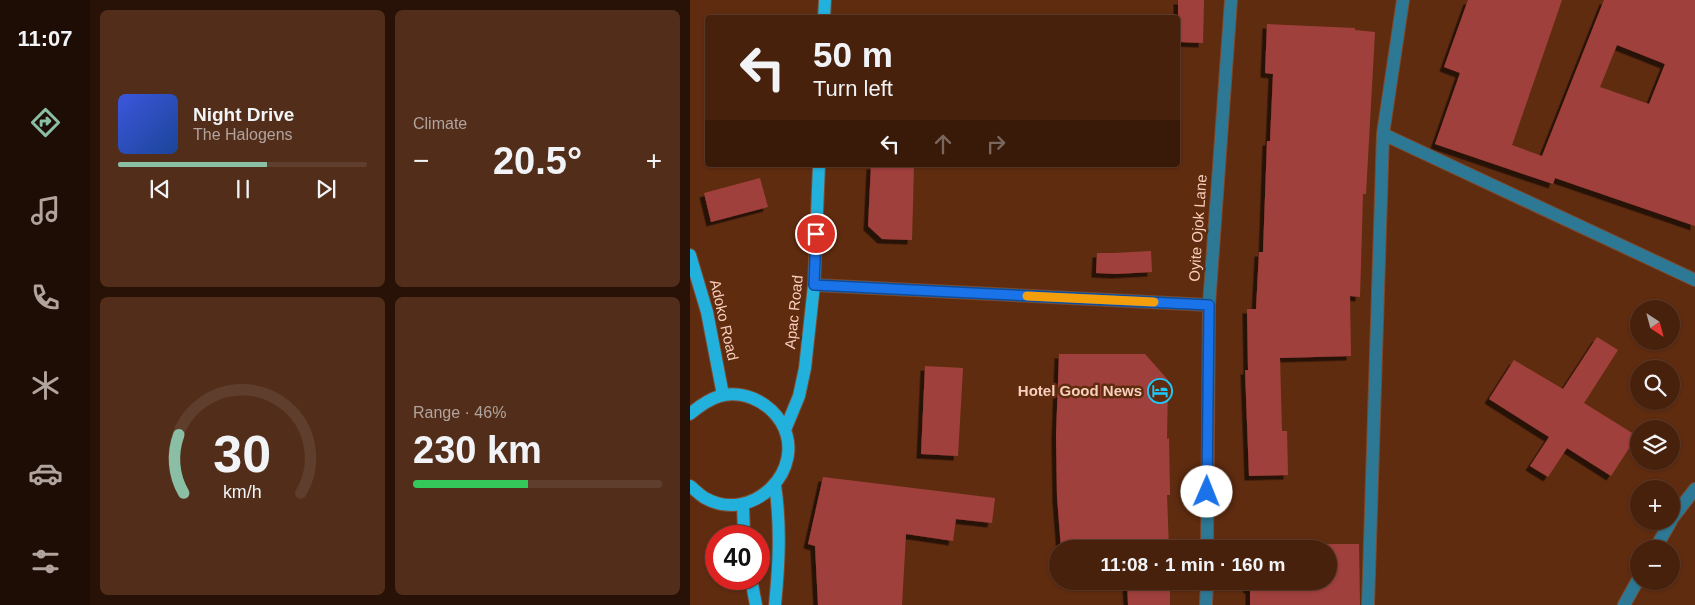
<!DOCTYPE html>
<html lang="en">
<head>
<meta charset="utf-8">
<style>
  body { margin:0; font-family:Arial,sans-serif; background:#522e1a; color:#f1f3f6; height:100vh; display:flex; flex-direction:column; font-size:19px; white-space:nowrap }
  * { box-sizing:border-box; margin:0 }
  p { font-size:16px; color:#b1a39d }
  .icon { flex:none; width:28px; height:28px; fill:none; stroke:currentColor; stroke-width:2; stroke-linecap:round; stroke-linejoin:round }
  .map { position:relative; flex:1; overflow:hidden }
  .side { display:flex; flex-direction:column; gap:10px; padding:10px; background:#281207; width:600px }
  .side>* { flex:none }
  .guide { position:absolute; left:15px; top:15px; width:475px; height:152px; border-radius:5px; box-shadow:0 1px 4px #0004,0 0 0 1px #603e2d; background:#48210c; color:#f1f3f6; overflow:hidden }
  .needle { width:32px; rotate:144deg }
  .controls { position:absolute; left:940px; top:300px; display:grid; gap:10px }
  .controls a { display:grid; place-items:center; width:50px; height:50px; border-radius:50%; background:#48210c; box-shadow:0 1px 4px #0004,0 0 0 1px #603e2d; font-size:25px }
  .speed { position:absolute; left:15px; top:525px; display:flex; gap:10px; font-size:25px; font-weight:700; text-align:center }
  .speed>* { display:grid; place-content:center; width:65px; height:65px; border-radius:50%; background:#48210c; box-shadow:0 1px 4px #0004,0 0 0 1px #603e2d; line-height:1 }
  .speed .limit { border:8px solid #d22; background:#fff; color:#111 }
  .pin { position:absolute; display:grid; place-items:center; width:42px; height:42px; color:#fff; margin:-21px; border:2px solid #fff; border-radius:50%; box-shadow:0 1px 5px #0007 }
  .me { position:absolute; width:55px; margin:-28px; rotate:1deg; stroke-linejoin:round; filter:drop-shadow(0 0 4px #0008) }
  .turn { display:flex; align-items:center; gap:18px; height:105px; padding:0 25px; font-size:22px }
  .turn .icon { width:65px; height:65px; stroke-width:2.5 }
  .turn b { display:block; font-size:35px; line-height:42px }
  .lanes { display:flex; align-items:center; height:48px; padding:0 25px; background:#0003; justify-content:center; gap:25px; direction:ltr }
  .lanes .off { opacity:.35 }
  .big { font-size:38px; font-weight:600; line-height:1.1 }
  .side .tile { flex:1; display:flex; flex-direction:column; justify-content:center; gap:8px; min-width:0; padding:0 18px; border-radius:8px; background:#522e1a }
  .side .dial { align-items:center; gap:0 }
  .dial svg { height:130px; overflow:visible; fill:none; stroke:#603e2d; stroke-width:7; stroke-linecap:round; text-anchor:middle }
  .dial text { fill:#f1f3f6; stroke:none }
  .song { display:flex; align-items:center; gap:15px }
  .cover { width:60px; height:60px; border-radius:8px; background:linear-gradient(135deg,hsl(230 70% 55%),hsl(220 70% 35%)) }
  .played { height:5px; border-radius:2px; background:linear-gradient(90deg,#8abfa5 60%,#603e2d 60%) }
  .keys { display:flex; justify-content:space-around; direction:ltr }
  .heat { display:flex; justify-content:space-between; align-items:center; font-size:28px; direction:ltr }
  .charge { height:8px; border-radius:4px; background:linear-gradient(90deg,#34c759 46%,#603e2d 0) }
  .side .tiles { flex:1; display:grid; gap:10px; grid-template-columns:repeat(2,1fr) }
  .trip { position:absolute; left:359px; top:540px; width:288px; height:50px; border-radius:25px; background:#48210c; box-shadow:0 1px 4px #0004,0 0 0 1px #603e2d; font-weight:600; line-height:50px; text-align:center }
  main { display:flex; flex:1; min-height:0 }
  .tab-bar { display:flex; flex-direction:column; width:90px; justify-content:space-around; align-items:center; background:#1d0d05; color:#b1a39d }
  .tab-bar .icon { width:35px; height:35px }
  .tab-bar .on { color:#8abfa5 }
  .tab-bar b { font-size:22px; color:#f1f3f6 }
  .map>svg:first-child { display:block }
  .building { fill:#a0413c; fill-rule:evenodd; filter:url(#shadow) }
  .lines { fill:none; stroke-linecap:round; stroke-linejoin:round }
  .minor-casing { stroke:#7c492f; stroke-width:14 }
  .major-casing { stroke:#7c492f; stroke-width:14 }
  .minor { stroke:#2d7995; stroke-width:12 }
  .major { stroke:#22b0dc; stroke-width:12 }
  .route-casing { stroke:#114b97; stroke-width:12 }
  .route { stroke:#1a73e8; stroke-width:9 }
  .slow { stroke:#f59e0b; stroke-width:9 }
  .labels { text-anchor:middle; stroke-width:5; stroke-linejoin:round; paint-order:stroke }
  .street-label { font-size:15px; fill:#f9cfbd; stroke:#602c10 }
  .poi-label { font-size:15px; font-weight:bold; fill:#f9cfbd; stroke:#602c10; text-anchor:end }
</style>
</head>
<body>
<main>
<nav class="tab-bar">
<b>11:07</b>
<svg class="icon on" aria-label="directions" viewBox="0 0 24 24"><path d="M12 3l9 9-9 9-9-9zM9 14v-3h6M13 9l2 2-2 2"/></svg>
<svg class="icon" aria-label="music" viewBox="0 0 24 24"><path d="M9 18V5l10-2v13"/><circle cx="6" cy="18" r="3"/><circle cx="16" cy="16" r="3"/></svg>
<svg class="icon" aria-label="phone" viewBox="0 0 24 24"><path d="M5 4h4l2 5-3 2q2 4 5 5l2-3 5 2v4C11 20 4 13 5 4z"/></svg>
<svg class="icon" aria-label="climate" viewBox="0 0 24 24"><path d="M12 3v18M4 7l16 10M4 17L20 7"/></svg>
<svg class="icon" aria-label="car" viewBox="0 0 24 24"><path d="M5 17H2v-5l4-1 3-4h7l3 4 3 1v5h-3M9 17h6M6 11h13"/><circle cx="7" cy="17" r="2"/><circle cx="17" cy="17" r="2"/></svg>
<svg class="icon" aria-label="filters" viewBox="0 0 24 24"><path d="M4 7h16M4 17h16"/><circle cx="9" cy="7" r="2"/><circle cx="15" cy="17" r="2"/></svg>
</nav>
<section class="side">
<div class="tiles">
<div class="tile">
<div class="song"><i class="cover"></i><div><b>Night Drive</b><p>The Halogens</p></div></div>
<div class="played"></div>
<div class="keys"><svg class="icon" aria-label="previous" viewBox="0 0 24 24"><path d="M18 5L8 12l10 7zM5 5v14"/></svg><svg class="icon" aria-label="pause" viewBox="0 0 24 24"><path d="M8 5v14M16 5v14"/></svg><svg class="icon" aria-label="next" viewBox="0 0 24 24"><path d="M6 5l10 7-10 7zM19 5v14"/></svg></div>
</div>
<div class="tile"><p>Climate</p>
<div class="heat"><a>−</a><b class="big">20.5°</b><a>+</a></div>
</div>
<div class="tile dial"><svg viewBox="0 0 100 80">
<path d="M14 69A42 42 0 1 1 86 69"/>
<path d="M14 69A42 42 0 0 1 11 33" stroke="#8abfa5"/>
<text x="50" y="56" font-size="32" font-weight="700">30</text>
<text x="50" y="72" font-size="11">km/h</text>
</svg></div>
<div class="tile"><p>Range · 46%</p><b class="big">230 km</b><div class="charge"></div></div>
</div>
</section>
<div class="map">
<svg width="1005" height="605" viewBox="0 0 1005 605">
  <defs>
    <filter id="shadow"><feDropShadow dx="-4.5" dy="4.5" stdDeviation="0" flood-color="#0009"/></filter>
  </defs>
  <rect width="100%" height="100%" fill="#602c10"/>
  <!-- building -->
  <path class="building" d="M488 0H514L513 43 488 42Z
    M778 0H872L822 145 852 156 914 0H1005V226L865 178 863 184 745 144 770 73 754 67ZM927 45 975 64 959 104 910 87Z
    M577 24 665 28V30L685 32 676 194H673L670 297 660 296 661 356 590 358 592 431H597L598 475 559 476 555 370H558L557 309H566L569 252H573L577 141H580L583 74 575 73Z
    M181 165H224L222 240 192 239 178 226Z
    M70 178 78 207 21 222 14 193Z
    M461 251 462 272 426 274 406 273 407 253H424Z
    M907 337 928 350 894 403 947 436 921 476 877 448 858 477 840 466 859 437 799 399 824 360 873 389Z
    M369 354H455L478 380 477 439 479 438 480 495H477L479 549H371L367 497 366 436Z
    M235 366 273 368 268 456 231 454Z
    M133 477 305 498 302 523 266 519 263 541 216 534 212 605H128L125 546 118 544Z
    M647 544H669L670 605H560V589H558L557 581H638V549H557V546Z
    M437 581H480V605H438Z"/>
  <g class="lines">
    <defs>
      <path id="minor" d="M693 134 1005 280
        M124 285 519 305
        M981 520 1005 489
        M517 549 519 305 541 0
        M965 549 981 521
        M516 605 517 581
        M678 605 693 134 713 0
        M934 605 949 578"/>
      <path id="major" d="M134 18 135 0
        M0 255 17 312 33 395
        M0 414C20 397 37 389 62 398 75 403 84 411 91 422 119 469 62 525 15 498 10 495 5 490 0 486
        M95 430 109 396 115 368 124 285 129 165
        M53 505 54 536
        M61 579 66 605
        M85 605C89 564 91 526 85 485"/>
    </defs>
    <!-- minor casing -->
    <use href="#minor" class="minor-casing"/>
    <!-- major casing -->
    <use href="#major" class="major-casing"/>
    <!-- minor -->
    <use href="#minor" class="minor"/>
    <!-- major -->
    <use href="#major" class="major"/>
  </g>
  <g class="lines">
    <defs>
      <path id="route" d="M126 234 124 285 519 305 517 492"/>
    </defs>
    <!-- route casing -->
    <use href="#route" class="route-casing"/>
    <!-- route -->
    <use href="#route" class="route"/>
    <!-- slow -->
    <path class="slow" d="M337 296 464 302"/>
  </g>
  <!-- icons -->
  <defs>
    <symbol id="hotel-ring" viewBox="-11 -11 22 22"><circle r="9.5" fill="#602c10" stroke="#1ec9fd" stroke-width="1.5"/><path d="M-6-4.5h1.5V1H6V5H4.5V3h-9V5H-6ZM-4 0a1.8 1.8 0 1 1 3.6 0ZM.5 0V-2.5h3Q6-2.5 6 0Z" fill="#1ec9fd"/></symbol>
  </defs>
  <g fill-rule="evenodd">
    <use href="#hotel-ring" x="456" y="377" width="28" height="28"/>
  </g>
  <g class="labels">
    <!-- street labels -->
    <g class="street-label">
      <text transform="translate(508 228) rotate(-86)" y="5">Oyite Ojok Lane</text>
      <text transform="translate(104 312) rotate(-84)" y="5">Apac Road</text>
      <text transform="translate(34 320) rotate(77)" y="5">Adoko Road</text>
    </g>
    <!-- poi labels -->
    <g class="poi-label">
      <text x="452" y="396">Hotel Good News</text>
    </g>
  </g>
</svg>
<div class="controls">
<a><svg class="needle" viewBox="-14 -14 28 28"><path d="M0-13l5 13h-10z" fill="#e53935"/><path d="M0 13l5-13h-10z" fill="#b1a39d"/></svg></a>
<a><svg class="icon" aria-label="search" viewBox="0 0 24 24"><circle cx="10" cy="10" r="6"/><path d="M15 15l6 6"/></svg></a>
<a><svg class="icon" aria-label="layers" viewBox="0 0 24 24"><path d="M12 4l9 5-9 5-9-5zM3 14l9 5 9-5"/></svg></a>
<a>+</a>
<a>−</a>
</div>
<div class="speed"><div class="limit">40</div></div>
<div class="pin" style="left:126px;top:234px;background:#d93025"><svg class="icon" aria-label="arrive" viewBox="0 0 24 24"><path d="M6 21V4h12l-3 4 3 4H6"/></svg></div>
<svg class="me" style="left:517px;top:492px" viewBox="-20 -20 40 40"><circle r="19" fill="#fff"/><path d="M0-13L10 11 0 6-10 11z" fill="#1a73e8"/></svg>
<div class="trip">11:08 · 1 min · 160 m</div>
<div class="guide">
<div class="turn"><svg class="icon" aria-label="left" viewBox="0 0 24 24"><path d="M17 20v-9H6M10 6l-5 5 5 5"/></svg><div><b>50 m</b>Turn left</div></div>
<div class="lanes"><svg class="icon" aria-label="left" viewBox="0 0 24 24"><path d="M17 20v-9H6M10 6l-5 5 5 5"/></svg><svg class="icon off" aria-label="ahead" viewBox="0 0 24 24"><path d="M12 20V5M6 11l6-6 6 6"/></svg><svg class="icon off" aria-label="right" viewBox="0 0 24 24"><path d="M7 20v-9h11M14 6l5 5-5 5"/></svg></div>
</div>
</div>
</main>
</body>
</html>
